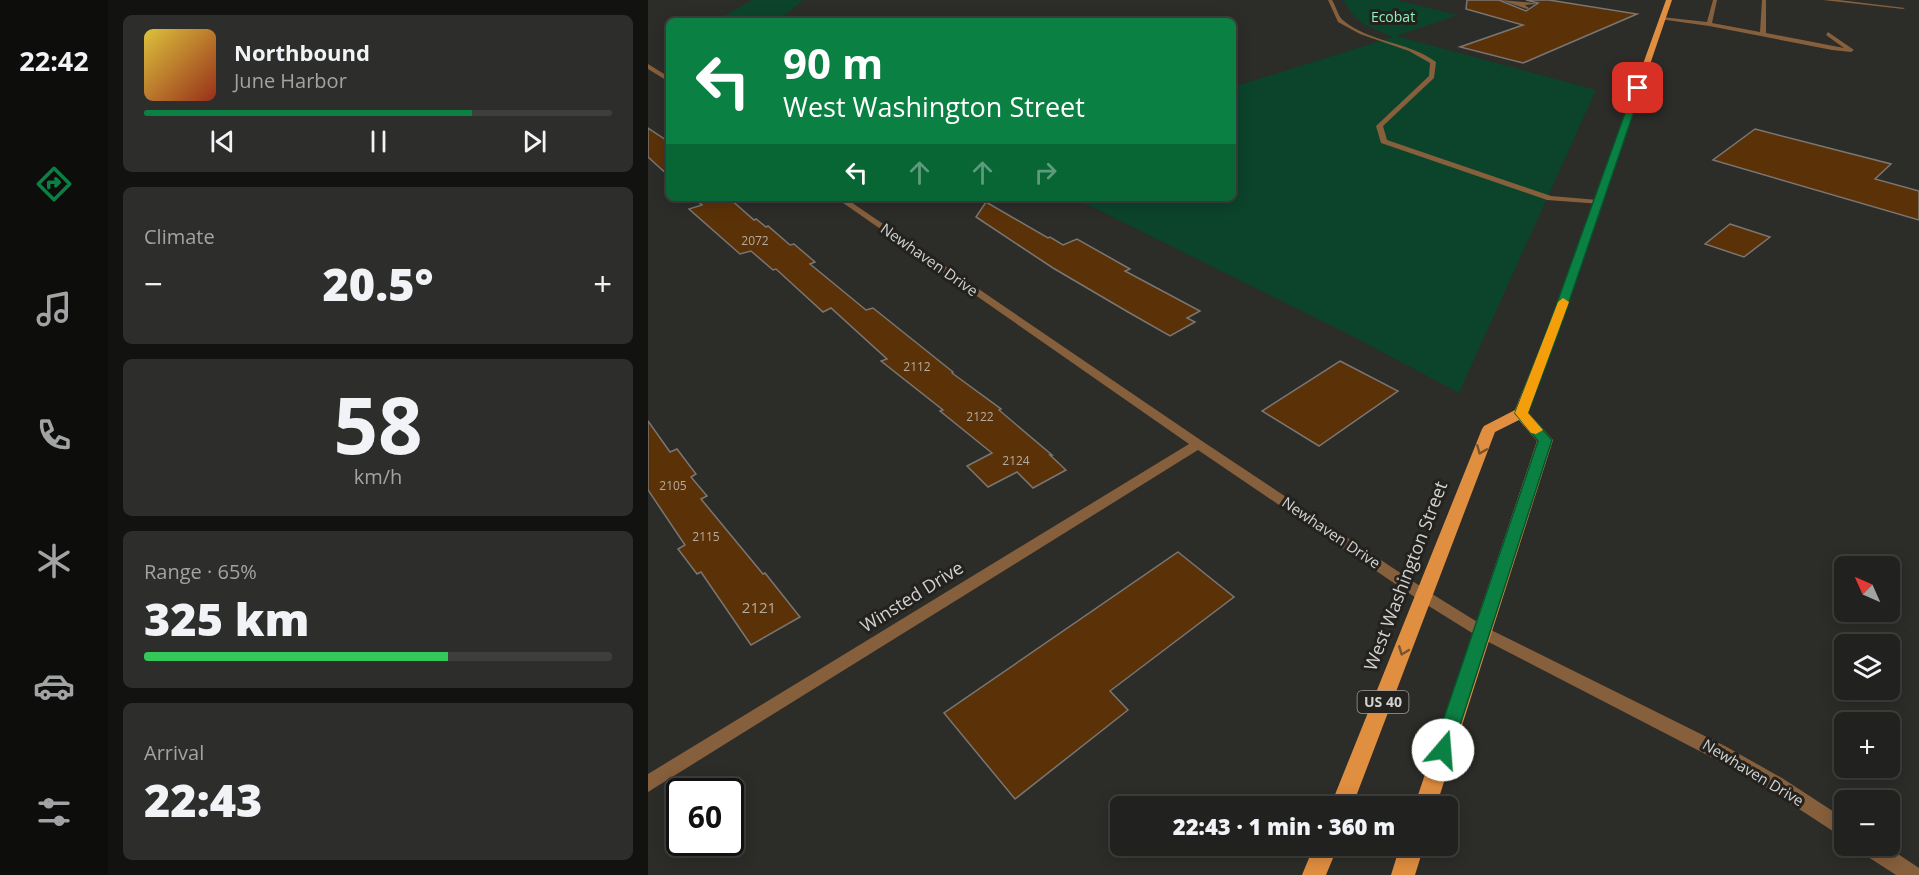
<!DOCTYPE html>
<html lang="en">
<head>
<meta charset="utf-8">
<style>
  body { margin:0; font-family:"Open Sans",sans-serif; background:#2d2e2c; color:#f1f3f6; height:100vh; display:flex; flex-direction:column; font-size:22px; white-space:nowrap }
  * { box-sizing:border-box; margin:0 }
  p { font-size:20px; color:#a2a3a4 }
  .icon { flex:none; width:33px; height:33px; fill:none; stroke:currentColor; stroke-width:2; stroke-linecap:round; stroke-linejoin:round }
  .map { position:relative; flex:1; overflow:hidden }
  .details { display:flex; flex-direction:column; gap:15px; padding:15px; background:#121211; width:540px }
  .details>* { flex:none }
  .guide { position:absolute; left:18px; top:18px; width:570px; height:183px; border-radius:9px; box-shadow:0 3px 15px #0003,0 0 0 2px #3e3e3d; background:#0b8043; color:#fff; overflow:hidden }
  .needle { width:39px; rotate:315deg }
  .fabs { position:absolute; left:1186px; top:556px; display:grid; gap:12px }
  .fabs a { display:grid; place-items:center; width:66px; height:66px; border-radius:9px; background:#21211f; box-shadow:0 3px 15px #0003,0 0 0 2px #3e3e3d; font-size:30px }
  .speed { position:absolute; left:18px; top:778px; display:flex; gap:12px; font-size:30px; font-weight:700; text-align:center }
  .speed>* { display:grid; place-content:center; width:78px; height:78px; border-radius:50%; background:#21211f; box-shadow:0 3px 15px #0003,0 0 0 2px #3e3e3d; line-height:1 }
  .speed .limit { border:3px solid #111; border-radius:9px; background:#fff; color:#111 }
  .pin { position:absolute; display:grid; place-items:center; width:51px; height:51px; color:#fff; margin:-26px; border-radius:12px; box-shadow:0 3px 9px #0006 }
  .me { position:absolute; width:66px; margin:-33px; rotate:18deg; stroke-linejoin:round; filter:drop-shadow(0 0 4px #0008) }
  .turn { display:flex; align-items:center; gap:21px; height:126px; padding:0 18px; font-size:27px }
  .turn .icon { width:78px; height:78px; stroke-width:2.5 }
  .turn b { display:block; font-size:42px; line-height:51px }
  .lanes { display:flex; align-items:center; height:57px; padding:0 18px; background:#0003; justify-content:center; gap:30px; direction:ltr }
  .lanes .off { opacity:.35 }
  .big { font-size:45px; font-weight:800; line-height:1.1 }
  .details .card { flex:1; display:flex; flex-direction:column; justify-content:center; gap:9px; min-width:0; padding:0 21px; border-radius:9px; background:#2d2e2c }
  .details .dial { align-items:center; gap:0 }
  .dial b { font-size:78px; line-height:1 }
  .song { display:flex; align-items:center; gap:18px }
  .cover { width:72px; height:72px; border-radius:9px; background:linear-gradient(135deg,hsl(50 70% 55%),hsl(10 70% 35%)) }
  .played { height:6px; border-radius:3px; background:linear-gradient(90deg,#0b8043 70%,#3e3e3d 70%) }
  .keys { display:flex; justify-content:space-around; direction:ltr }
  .heat { display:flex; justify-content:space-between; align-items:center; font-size:33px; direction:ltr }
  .charge { height:9px; border-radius:4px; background:linear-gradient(90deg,#34c759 65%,#3e3e3d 0) }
  .trip { position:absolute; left:462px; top:796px; width:348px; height:60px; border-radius:9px; background:#21211f; box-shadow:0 3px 15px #0003,0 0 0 2px #3e3e3d; font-weight:800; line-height:60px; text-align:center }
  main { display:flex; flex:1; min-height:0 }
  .tab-bar { display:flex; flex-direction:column; width:108px; justify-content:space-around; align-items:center; background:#0d0d0c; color:#a2a3a4 }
  .tab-bar .icon { width:42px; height:42px }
  .tab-bar .current { color:#0b8043 }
  .tab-bar b { font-size:27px; color:#f1f3f6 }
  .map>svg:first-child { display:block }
  .green { fill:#0c432b }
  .building { fill:#5b3208; stroke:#797673; stroke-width:1.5 }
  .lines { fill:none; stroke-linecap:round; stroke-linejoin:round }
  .service { fill:#865f3c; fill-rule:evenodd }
  .minor { fill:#865f3c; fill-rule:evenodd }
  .primary { fill:#e08e40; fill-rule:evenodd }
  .oneway { stroke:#78532e }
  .route { fill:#0b8043; stroke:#07532c; stroke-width:1.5 }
  .slow { fill:#f59e0b }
  .labels { text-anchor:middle; stroke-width:6; stroke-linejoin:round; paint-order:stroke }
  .number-label { font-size:12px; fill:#b4aa9e }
  .far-park-label { font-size:14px; fill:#88f3ba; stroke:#23221f }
  .shield { fill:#23221f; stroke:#9e9d9b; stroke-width:1.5 }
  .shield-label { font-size:14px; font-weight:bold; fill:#d2d2d0 }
  .street-label { font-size:15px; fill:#d2d2d0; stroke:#23221f }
  .near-number-label { font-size:15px; fill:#b4aa9e }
  .near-street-label { font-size:18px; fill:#d2d2d0; stroke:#23221f }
</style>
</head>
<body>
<main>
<nav class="tab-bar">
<b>22:42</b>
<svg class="icon current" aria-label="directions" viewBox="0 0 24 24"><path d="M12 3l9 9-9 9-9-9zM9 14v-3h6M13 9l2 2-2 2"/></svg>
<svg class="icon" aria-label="music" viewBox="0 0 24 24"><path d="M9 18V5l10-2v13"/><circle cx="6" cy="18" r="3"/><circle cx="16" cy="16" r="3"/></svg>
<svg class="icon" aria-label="phone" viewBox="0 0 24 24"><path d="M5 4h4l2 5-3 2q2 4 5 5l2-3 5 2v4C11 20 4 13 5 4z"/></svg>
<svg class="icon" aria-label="climate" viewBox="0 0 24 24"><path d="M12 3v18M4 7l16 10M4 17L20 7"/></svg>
<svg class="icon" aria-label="car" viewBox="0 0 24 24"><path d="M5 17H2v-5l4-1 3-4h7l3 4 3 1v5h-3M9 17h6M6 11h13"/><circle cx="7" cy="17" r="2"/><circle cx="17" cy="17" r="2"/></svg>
<svg class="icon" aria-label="filters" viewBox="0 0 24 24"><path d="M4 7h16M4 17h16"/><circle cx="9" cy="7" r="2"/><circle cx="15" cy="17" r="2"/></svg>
</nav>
<section class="details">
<div class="card">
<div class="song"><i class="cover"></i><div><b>Northbound</b><p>June Harbor</p></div></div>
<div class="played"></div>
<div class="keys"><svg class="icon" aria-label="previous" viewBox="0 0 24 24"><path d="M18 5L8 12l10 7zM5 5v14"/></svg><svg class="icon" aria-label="pause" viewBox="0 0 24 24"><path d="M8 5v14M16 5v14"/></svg><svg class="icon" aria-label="next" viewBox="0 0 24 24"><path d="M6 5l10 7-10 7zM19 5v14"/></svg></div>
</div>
<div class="card"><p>Climate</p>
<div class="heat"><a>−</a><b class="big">20.5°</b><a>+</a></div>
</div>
<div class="card dial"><b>58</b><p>km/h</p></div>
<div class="card"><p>Range · 65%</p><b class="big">325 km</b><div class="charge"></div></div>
<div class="card"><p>Arrival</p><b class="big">22:43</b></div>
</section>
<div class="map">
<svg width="1271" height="875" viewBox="0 0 1271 875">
  <rect width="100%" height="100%" fill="#2c2c29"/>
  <!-- green -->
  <path class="green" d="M104 0H155L131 20 132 21 69 20Z
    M696 0H749L810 15 748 36 948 90 811 393 708 338 426 198H585V87L745 37C723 27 707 25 696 0Z"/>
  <!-- building -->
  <path class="building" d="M819 0H851L878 11 890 3 878 0H901L989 14 875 63 812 47 875 25 818 9Z
    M0 128 21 142V176L0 157Z
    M1107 129 1243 164 1227 179 1271 191V220L1065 160Z
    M46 198H81L106 220 108 219 118 227 120 226 142 245 146 244 167 262 162 264 218 310 225 308 305 372 304 373 353 409 351 410 404 455H402L418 470 385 488 369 472 340 487 319 466 344 453 292 411 295 410 233 361 239 359 183 308 175 312 128 269 125 270 103 251 92 254 41 209 54 205Z
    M338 202 400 238 402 237 415 245 429 239 482 269 477 271 552 311 539 318 547 322 522 336 480 312 405 268 328 217Z
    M1082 224 1122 237 1096 257 1057 244Z
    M692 361 750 391 671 446 614 411Z
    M0 421 22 452 29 449 48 474 43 477 59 496 53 499 115 574 117 573 152 617 103 645 53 572 49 574 30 549 37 545 0 490Z
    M530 552 586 597 462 691 480 710 367 799 296 713Z"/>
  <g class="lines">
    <!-- service -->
    <path class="service" d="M680 0H684C688 6 690 17 696 21 721 42 761 42 788 62L786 78 735 126 739 140 903 196 950 200H953V204L899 200 733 143 728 126 781 76 782 63 761 51 712 34 690 22Z
      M853 0 886 3 888 4 877 5 881 8 879 9Z
      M1065 0H1069L1064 23 1112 32 1114 0H1118V33L1196 48 1178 35 1180 32 1206 50 1203 52 1184 50 1061 26 1011 19 1014 17 1059 22Z
      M1175 0H1191L1257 8 1255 9Z"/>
    <!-- minor -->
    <path class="minor" d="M0 64 21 77V82L0 69Z
      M188 198H197L554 441 781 592 839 628 1077 746 1134 778 1197 819V839L1122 790 1065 758 829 636 771 600 550 450 0 792V774L541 444Z
      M1212 846H1238L1271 868V875H1248L1214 853Z"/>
    <!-- primary -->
    <path class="primary" d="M1018 0H1024L912 328 880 412 905 440 788 807H766L889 441 871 420 847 432 704 807H682L834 429 836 426 867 410 900 328Z
      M666 846H690L678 875H654Z
      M752 846H776L767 875H743Z"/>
  </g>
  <!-- one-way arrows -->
  <defs><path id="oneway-chevron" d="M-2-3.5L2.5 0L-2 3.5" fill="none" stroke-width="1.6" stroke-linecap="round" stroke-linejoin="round" transform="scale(1.5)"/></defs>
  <g class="oneway">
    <use href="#oneway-chevron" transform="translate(833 450) rotate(112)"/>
    <use href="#oneway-chevron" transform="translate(755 651) rotate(111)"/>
  </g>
  <!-- route -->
  <path class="route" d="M990 86 994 88 912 328 880 413 904 440 804 750 802 756 795 759 788 756 785 750 890 441 867 413 900 328 986 88Z"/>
  <!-- slow -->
  <path class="slow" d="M915 298 921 302 880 413 895 430 888 434 883 433 867 413 910 302Z"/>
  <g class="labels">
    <!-- number labels -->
    <g class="number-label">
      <text x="107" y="245">2072</text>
      <text x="269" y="371">2112</text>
      <text x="332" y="421">2122</text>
      <text x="368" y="465">2124</text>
      <text x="25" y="490">2105</text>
      <text x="58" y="541">2115</text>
    </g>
    <!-- far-park labels -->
    <g class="far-park-label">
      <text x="745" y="22">Ecobat</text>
    </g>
    <!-- shield labels -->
    <rect class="shield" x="709.5" y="691" width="51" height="22" rx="4.5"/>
    <g class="shield-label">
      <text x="735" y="707">US 40</text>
    </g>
    <!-- street labels -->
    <g class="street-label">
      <text transform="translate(281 260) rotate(35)" y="5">Newhaven Drive</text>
      <text transform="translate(683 533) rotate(34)" y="5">Newhaven Drive</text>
      <text transform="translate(1105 773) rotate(31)" y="5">Newhaven Drive</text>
    </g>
    <!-- near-number labels -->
    <g class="near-number-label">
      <text x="111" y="613">2121</text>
    </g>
    <!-- near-street labels -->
    <g class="near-street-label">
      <text transform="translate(758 576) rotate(-69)" y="6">West Washington Street</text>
      <text transform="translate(264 597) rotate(-32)" y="6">Winsted Drive</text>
    </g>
  </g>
</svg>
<div class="fabs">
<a><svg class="needle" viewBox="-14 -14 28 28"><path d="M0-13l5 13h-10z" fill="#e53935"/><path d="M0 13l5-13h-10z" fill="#a2a3a4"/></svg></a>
<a><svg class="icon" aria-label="layers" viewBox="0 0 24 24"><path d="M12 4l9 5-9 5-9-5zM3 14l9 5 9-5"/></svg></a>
<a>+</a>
<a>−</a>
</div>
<div class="speed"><div class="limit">60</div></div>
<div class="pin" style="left:990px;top:88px;background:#d93025"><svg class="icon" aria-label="arrive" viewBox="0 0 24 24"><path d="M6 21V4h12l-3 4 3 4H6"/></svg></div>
<svg class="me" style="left:795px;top:750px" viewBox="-20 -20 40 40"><circle r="19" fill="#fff"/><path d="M0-13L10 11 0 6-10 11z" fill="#0b8043"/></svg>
<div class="trip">22:43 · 1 min · 360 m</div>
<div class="guide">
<div class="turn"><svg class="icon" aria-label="left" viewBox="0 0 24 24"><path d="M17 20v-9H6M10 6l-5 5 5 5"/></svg><div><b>90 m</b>West Washington Street</div></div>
<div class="lanes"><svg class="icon" aria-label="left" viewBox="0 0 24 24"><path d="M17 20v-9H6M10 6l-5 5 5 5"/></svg><svg class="icon off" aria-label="ahead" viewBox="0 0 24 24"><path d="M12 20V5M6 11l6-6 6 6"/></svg><svg class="icon off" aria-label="ahead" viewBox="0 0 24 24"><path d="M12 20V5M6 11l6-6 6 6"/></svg><svg class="icon off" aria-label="right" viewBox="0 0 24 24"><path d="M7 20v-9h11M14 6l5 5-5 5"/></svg></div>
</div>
</div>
</main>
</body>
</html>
